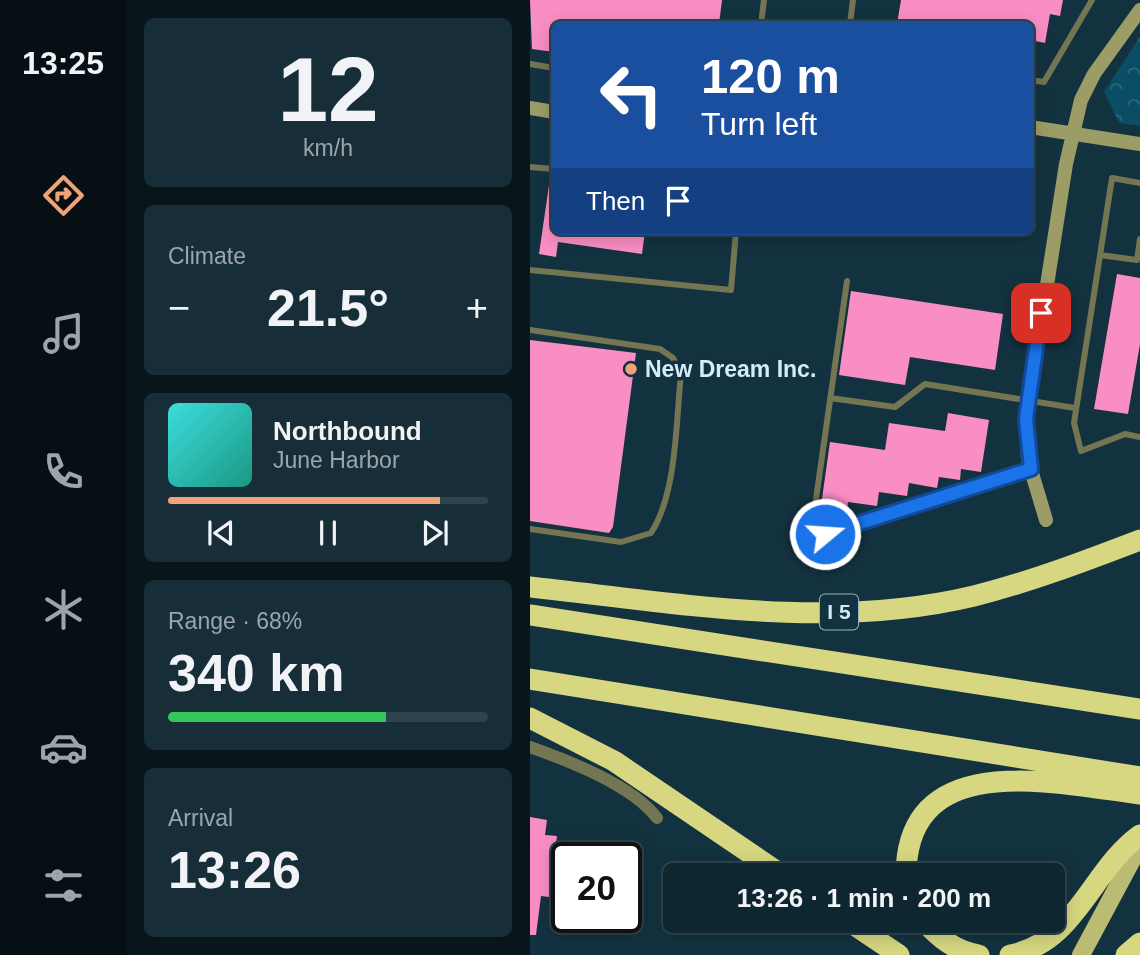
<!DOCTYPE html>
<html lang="en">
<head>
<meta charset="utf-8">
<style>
  body { margin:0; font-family:Helvetica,sans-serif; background:#172e38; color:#f1f3f6; height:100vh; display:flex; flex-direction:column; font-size:26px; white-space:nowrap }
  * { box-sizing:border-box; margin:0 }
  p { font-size:23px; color:#9ba5ab }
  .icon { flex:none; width:38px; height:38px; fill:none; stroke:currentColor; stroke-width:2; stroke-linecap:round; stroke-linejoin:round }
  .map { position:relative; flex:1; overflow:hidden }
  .side { display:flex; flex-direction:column; gap:18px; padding:18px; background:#08151a; width:404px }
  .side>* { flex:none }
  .guide { position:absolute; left:21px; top:21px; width:483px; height:214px; border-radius:10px; box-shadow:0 4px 18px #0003,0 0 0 2px #2e434c; background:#1a4fa0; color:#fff; overflow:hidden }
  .speed { position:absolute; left:21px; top:842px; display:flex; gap:14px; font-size:35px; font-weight:700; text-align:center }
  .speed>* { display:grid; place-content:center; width:91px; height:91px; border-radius:50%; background:#0e2630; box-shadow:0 4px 18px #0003,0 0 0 2px #2e434c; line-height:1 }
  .speed .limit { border:4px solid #111; border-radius:10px; background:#fff; color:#111 }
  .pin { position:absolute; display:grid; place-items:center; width:60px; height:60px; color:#fff; margin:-30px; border-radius:14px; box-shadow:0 4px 10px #0006 }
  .me { position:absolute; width:77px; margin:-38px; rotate:72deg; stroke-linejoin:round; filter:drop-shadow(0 0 5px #0008) }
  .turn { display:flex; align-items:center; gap:24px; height:147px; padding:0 35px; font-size:32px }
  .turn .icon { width:91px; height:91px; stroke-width:2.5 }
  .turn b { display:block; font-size:49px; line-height:60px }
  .then { display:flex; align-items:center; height:66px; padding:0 35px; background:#0003; gap:14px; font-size:26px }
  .big { font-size:52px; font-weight:600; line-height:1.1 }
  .side .card { flex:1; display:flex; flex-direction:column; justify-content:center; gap:10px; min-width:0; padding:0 24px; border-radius:10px; background:#172e38 }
  .side .dial { align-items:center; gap:0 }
  .dial b { font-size:91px; line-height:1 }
  .song { display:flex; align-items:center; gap:21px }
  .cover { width:84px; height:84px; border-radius:10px; background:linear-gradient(135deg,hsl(180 70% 55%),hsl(170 70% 35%)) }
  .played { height:7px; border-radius:4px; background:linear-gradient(90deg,#f0a278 85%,#2e434c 85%) }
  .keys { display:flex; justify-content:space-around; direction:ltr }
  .heat { display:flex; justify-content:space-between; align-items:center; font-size:38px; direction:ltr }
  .charge { height:10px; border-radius:5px; background:linear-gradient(90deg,#34c759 68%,#2e434c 0) }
  .trip { position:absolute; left:133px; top:863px; width:402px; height:70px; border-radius:10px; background:#0e2630; box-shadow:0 4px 18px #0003,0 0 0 2px #2e434c; font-weight:600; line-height:70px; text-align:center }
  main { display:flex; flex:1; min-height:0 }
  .menu { display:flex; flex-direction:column; width:126px; justify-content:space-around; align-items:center; background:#060f13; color:#9ba5ab }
  .menu .icon { width:49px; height:49px }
  .menu .on { color:#f0a278 }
  .menu b { font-size:32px; color:#f1f3f6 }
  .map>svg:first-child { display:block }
  .forest { fill:url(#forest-crowns) }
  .building { fill:#f98ec4 }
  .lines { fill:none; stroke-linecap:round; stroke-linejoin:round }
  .lane { stroke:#747553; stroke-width:6 }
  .street { stroke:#747553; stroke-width:12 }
  .secondary { stroke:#9c9d66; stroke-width:14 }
  .primary { stroke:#babc74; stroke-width:18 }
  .highway { stroke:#d6d780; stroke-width:21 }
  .route-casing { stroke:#114b97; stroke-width:18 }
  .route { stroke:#1a73e8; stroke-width:12 }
  .poi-dot { fill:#f0a278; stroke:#133240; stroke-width:2.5 }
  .labels { text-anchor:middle; stroke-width:7; stroke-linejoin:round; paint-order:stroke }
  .shield { fill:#133240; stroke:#99b4c2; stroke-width:2 }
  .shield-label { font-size:21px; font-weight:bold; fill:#d2ecf9 }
  .poi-label { font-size:23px; font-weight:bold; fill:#d2ecf9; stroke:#133240; text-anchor:start }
</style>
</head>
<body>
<main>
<nav class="menu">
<b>13:25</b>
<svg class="icon on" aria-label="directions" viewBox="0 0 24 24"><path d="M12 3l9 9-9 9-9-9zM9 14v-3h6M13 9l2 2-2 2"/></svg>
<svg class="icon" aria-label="music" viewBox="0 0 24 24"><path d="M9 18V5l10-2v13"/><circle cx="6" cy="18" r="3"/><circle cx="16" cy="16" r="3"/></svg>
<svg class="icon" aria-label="phone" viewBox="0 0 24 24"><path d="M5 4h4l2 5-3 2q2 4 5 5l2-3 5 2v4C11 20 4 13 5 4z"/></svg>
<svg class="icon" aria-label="climate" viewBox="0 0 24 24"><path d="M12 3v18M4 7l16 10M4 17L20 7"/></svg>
<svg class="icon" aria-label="car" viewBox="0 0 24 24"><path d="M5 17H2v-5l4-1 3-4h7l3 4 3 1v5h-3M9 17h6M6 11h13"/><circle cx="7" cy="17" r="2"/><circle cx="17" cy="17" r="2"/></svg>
<svg class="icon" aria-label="filters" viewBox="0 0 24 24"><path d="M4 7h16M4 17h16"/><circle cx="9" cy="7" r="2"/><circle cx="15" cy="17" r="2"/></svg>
</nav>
<section class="side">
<div class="card dial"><b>12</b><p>km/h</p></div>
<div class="card"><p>Climate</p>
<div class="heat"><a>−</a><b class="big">21.5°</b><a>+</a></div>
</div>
<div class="card">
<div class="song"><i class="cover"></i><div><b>Northbound</b><p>June Harbor</p></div></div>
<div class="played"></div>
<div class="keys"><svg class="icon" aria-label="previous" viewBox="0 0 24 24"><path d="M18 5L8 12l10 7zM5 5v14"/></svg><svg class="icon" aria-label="pause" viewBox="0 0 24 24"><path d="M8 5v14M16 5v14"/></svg><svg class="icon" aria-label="next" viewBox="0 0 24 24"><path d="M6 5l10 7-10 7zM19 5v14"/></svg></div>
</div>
<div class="card"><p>Range · 68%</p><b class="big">340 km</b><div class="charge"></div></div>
<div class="card"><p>Arrival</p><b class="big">13:26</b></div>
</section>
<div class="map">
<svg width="610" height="955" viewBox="0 0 610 955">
  <defs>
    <pattern id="forest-crowns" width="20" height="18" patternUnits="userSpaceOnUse" patternTransform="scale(1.75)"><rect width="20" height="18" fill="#0a4d65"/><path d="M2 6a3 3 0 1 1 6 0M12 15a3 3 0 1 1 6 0" fill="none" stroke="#2d677c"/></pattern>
  </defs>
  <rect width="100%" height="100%" fill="#133240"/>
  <!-- forest -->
  <path class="forest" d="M610 36V126L589 123 574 92Z"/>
  <!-- building -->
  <path class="building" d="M0 0H192L189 24H24V52L2 49Z
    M371 0H533L530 16 520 14 515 43 500 40V24H367Z
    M19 185 24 186V231H115L112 254 28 242 26 257 9 254Z
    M587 274 610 278V344L598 414 564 409Z
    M321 291 473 314 465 370 380 357 375 385 309 375Z
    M0 340 106 353 83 527 79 533 0 521Z
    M418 413 459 420 451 472 431 469 430 480 409 477 407 488 379 483 377 496 349 492 347 506 318 502 316 517 290 513 300 442 355 450 359 423 415 431Z
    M0 817 17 820 15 835 27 836 19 897 11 896 6 935H0Z"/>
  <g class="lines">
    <!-- lane -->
    <path class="lane" d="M231 24 234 0
      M320 24 323 0
      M0 64 24 68
      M500 80 514 82 562 0
      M0 167 24 169
      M610 183 582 178 544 423 551 451 595 434 610 437
      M570 255 607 260 610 239
      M0 270 201 290 206 231
      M317 281 283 520 285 532 295 534 501 469
      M0 330 130 349 143 358 151 373C146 421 147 493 121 533L91 542 0 529
      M300 398 365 407 395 384 545 408"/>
    <!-- street -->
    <path class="street" d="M0 747C39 761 102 785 127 818"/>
    <!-- secondary -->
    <path class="secondary" d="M0 108 24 112
      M500 127 610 144
      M516 520 498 460 496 419 536 164 551 100 564 74 610 10"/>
    <!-- primary -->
    <path class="primary" d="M551 955 610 845"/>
    <!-- highway -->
    <path class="highway" d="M0 587C146 603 298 631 444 596 500 582 555 561 610 540
      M0 615 610 709
      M0 679 610 777
      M0 718 84 761 252 875
      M376 875C377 746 528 784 610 794
      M317 920 369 955
      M393 920C409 938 425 951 449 955
      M480 955C546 943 561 870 610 835
      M596 955 610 943"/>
  </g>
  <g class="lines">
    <defs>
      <path id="route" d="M295 534 501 469 496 419 511 313"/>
    </defs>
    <!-- route casing -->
    <use href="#route" class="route-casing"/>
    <!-- route -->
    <use href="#route" class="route"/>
  </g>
  <!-- markers -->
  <circle class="poi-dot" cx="101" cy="369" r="7"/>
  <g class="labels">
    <!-- shield labels -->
    <rect class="shield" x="290" y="594.5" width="38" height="35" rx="5"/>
    <g class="shield-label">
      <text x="309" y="619">I 5</text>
    </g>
    <!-- poi labels -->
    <g class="poi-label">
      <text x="115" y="377">New Dream Inc.</text>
    </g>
  </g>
</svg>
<div class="speed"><div class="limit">20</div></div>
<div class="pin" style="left:511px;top:313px;background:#d93025"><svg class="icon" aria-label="arrive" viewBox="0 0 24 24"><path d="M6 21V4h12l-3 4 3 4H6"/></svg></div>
<svg class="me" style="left:295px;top:534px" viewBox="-20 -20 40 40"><circle r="17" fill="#1a73e8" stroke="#fff" stroke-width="3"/><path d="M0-11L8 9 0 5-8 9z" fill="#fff"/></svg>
<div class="trip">13:26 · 1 min · 200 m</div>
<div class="guide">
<div class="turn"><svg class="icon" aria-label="left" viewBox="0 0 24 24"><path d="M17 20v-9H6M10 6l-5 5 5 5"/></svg><div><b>120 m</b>Turn left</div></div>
<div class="then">Then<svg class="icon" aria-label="arrive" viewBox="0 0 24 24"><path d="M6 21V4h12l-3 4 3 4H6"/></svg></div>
</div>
</div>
</main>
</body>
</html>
